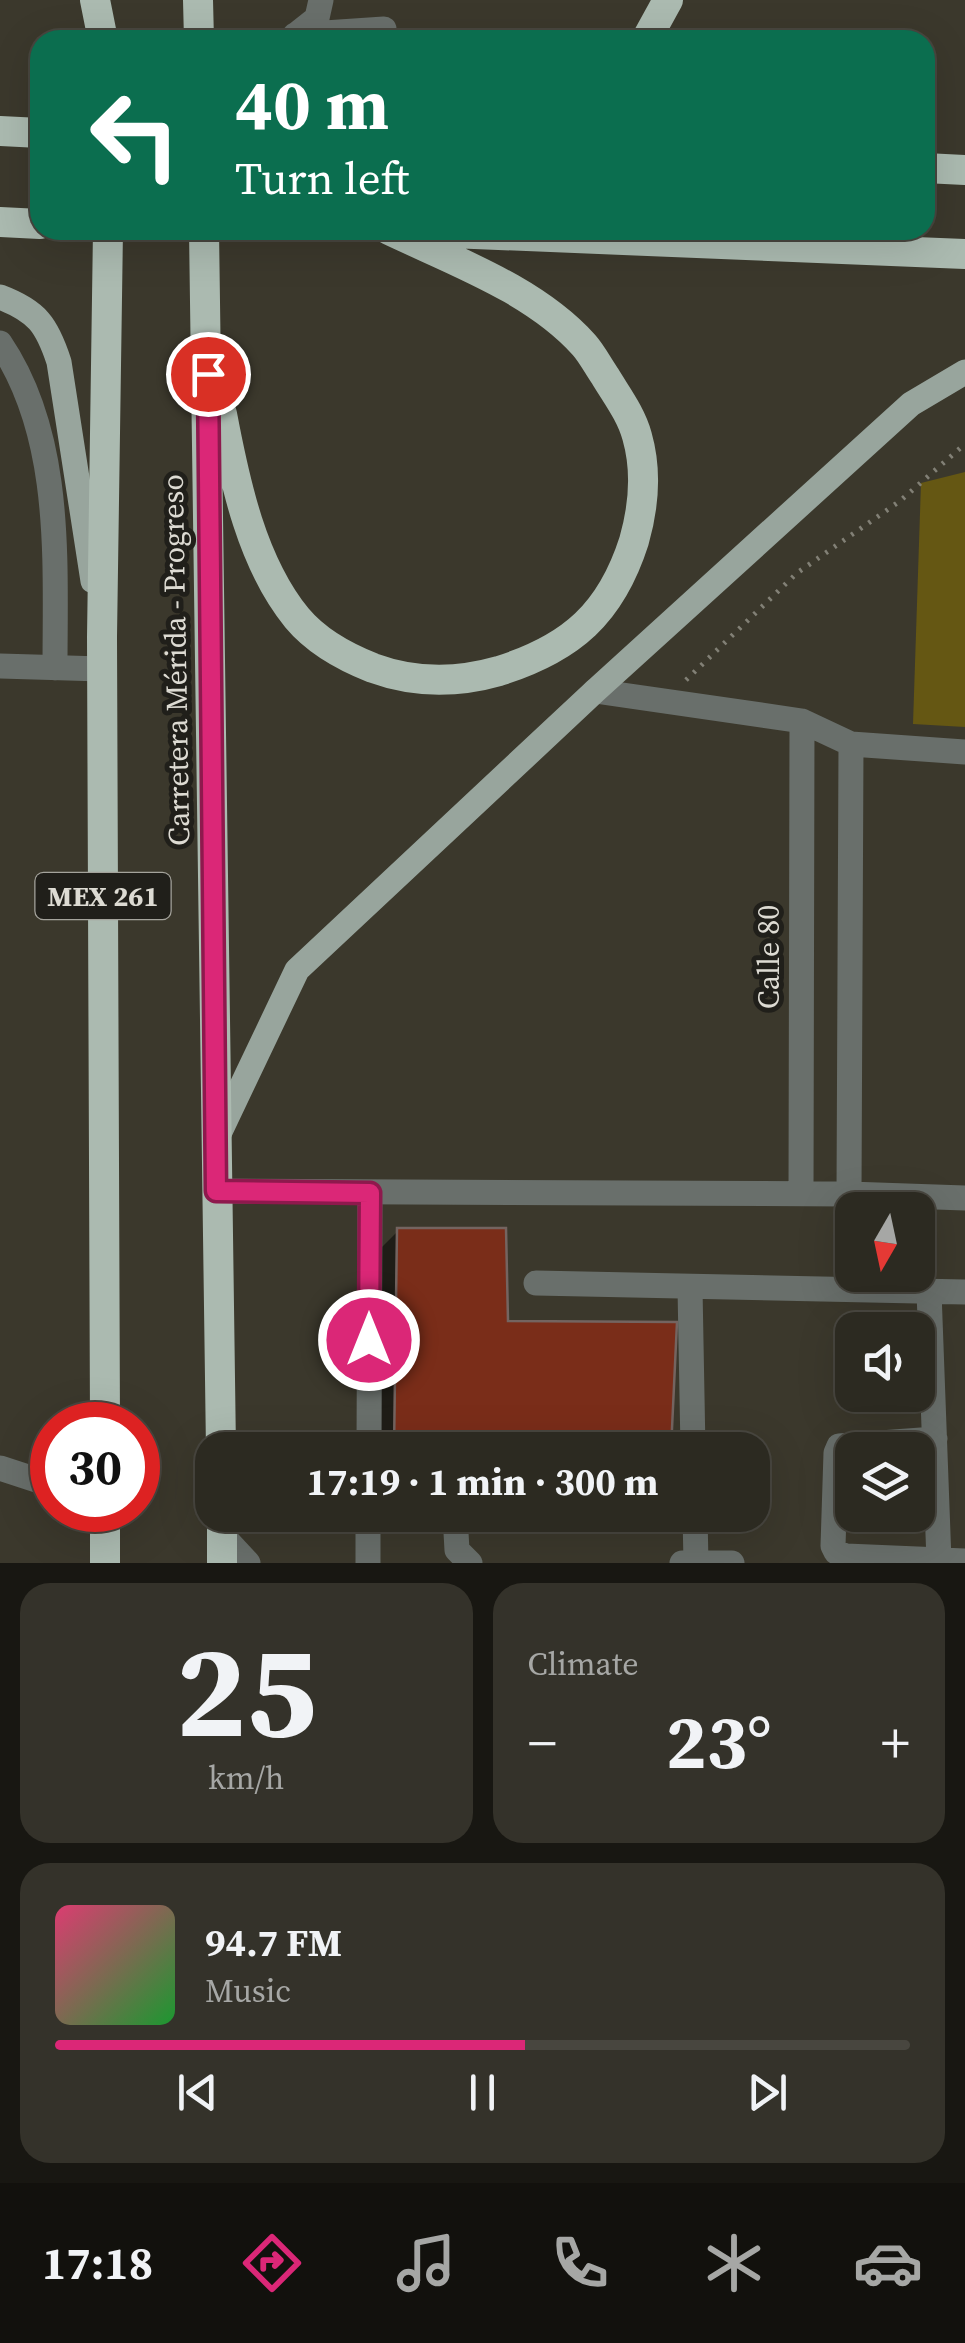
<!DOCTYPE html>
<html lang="en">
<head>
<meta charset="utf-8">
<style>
  body { margin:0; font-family:"Source Serif 4",serif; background:#34322a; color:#f1f3f6; height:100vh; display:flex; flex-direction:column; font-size:38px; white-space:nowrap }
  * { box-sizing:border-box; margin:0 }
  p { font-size:32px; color:#a6a7a5 }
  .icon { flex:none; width:55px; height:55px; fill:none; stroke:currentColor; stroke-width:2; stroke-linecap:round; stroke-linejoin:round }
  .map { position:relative; height:1563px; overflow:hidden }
  .details { display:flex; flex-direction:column; gap:20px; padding:20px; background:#181712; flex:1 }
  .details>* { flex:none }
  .top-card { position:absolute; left:30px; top:30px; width:905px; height:210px; border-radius:30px; box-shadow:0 10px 40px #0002,0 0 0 2px #48463f; background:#0b6e4f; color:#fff; overflow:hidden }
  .needle { width:65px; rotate:189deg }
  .controls { position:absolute; left:835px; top:1192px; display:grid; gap:20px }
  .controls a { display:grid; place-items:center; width:100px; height:100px; border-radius:20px; background:#2c2a21; box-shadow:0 10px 40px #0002,0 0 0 2px #48463f; font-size:50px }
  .speed { position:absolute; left:30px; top:1402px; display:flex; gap:20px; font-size:50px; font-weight:700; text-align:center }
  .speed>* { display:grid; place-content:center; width:130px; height:130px; border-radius:50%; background:#2c2a21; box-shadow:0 10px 40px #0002,0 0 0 2px #48463f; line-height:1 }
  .speed .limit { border:15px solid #d22; background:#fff; color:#111 }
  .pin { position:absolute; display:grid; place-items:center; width:85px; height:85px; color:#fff; margin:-42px; border:5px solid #fff; border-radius:50%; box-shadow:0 2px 10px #0007 }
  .me { position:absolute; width:110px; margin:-55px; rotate:0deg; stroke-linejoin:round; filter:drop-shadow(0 0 8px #0008) }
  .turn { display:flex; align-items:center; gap:35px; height:210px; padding:0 40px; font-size:45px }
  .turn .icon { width:130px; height:130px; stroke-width:2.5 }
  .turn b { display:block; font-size:70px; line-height:85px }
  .big { font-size:75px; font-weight:700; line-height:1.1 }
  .details .widget { flex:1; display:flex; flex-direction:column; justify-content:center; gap:15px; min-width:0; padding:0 35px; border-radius:30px; background:#34322a }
  .details .dial { align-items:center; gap:0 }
  .dial b { font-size:130px; line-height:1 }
  .song { display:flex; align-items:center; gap:30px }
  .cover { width:120px; height:120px; border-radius:15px; background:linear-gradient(135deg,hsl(340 70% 55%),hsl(130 70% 35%)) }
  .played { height:10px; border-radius:5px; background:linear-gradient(90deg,#db2777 55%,#48463f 55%) }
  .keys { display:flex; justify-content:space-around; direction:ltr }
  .heat { display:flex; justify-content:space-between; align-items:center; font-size:55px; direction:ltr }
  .details .tiles { flex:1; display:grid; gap:20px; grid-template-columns:1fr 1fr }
  .widget:last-child { grid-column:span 2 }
  .trip { position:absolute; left:195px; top:1432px; width:575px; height:100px; border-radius:30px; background:#2c2a21; box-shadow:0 10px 40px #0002,0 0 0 2px #48463f; font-weight:700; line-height:100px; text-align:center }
  .menu { display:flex; height:160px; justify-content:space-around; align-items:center; background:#12110d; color:#a6a7a5 }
  .menu .icon { width:70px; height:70px }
  .menu .active { color:#db2777 }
  .menu b { font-size:45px; color:#f1f3f6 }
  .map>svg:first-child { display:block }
  .green { fill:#655713 }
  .shadow { fill:#0007 }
  .building { fill:#7a2d19; stroke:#746460; stroke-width:2.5 }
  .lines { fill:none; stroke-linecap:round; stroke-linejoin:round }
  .path { stroke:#828076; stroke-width:5; stroke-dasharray:2.5 8; stroke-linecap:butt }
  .minor { stroke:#696f6b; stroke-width:25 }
  .major { stroke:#98a59d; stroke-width:25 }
  .highway { stroke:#abbab0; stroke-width:30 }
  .route-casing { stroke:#8e194d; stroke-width:25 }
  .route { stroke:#db2777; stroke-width:18 }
  .labels { text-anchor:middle; stroke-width:10; stroke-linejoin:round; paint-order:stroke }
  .shield { fill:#201f1a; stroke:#a4a39c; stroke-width:2.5 }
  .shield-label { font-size:28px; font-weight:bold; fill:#dddbd3 }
  .street-label { font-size:30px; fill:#dddbd3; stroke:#201f1a }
</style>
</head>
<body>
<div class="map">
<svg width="965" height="1563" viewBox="0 0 965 1563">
  <rect width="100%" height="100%" fill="#3b382c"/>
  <!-- green -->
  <path class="green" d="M965 472V727L913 724 921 483Z"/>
  <!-- shadow -->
  <path class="shadow" d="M398 1231 506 1323 669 1450H378L381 1248Z"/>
  <!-- building -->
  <path class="building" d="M397 1228H506L508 1321 677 1322 671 1450H394Z"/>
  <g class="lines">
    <!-- path -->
    <path class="path" d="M686 680 797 573 900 501 965 444"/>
    <!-- minor -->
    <path class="minor" d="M295 35 384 29
      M293 37 317 18 321 0
      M0 343C63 436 55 560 55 668
      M0 666 102 669
      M595 691 802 721 851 744 965 752
      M216 1191 849 1194 965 1198
      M801 1193 802 721
      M849 1194 851 744
      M536 1283 965 1292
      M690 1288 693 1450
      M929 1292 939 1561
      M935 1439 839 1446 836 1453 833 1546 836 1552 846 1556 965 1561
      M369 1450 370 1193
      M0 1468 52 1485
      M455 1515 457 1550 470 1563
      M695 1515 696 1563
      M222 1535 248 1563
      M368 1563V1515
      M682 1563H732"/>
    <!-- major -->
    <path class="major" d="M0 297C37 311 47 325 59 362L93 581
      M216 1140 297 970 595 691 911 404 965 372"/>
    <!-- highway -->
    <path class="highway" d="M95 0 103 40
      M198 0 199 40
      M646 40 668 0
      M0 131 40 133
      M925 168 965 170
      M0 222 40 224
      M204 230 221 1450
      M403 231 965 254
      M222 414C235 483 252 563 297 618 317 642 345 657 373 668 414 683 457 683 499 671 572 648 611 613 634 541 644 506 647 471 637 436 631 414 617 396 605 376 598 366 592 354 584 345 535 290 454 261 389 230
      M105 1425 102 637 108 230
      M222 1515V1563
      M105 1563V1510"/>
  </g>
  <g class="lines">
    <defs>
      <path id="route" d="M208 374 216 1191 370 1193 369 1340"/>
    </defs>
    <!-- route casing -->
    <use href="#route" class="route-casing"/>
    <!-- route -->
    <use href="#route" class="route"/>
  </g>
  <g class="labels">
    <!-- shield labels -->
    <rect class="shield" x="35.5" y="873" width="135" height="46" rx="8"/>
    <g class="shield-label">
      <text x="103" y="906">MEX 261</text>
    </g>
    <!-- street labels -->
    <g class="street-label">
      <text transform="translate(176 660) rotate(-91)" y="10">Carretera Mérida - Progreso</text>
      <text transform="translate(769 957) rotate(-90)" y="10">Calle 80</text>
    </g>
  </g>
</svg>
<div class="controls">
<a><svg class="needle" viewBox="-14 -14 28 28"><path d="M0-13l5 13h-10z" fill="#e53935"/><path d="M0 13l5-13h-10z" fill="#a6a7a5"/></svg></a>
<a><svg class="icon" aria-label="sound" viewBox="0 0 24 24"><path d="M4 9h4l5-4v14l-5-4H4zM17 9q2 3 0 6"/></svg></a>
<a><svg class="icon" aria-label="layers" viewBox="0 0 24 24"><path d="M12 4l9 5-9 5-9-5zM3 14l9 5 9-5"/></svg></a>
</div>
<div class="speed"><div class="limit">30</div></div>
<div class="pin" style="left:208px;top:374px;background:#d93025"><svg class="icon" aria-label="arrive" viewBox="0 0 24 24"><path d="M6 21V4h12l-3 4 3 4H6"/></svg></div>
<svg class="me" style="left:369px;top:1340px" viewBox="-20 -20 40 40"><circle r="17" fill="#db2777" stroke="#fff" stroke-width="3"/><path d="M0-11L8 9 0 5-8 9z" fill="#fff"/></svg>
<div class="trip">17:19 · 1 min · 300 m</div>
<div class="top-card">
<div class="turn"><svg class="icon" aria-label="left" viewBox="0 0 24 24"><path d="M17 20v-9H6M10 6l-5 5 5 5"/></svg><div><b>40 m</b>Turn left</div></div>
</div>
</div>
<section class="details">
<div class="tiles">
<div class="widget dial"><b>25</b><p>km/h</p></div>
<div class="widget"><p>Climate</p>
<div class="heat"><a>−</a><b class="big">23°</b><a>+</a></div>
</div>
<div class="widget">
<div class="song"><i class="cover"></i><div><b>94.7 FM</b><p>Music</p></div></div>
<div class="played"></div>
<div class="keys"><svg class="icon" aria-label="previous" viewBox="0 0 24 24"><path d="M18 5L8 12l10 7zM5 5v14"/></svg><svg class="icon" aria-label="pause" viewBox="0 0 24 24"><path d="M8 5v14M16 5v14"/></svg><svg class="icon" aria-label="next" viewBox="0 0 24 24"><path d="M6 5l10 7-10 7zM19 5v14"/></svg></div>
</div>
</div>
</section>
<nav class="menu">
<b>17:18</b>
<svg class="icon active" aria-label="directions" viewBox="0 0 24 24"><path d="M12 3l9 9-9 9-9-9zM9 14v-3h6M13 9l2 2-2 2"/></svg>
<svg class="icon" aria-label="music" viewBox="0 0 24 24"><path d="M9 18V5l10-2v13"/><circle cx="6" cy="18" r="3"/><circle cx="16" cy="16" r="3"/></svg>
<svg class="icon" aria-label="phone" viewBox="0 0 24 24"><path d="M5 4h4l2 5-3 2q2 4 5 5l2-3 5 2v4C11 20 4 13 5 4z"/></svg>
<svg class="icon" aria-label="climate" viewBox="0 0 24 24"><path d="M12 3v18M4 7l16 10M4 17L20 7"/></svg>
<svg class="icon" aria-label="car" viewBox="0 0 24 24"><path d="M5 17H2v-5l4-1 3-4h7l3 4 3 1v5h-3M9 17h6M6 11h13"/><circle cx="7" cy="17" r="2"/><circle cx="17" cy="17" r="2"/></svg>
</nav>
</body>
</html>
